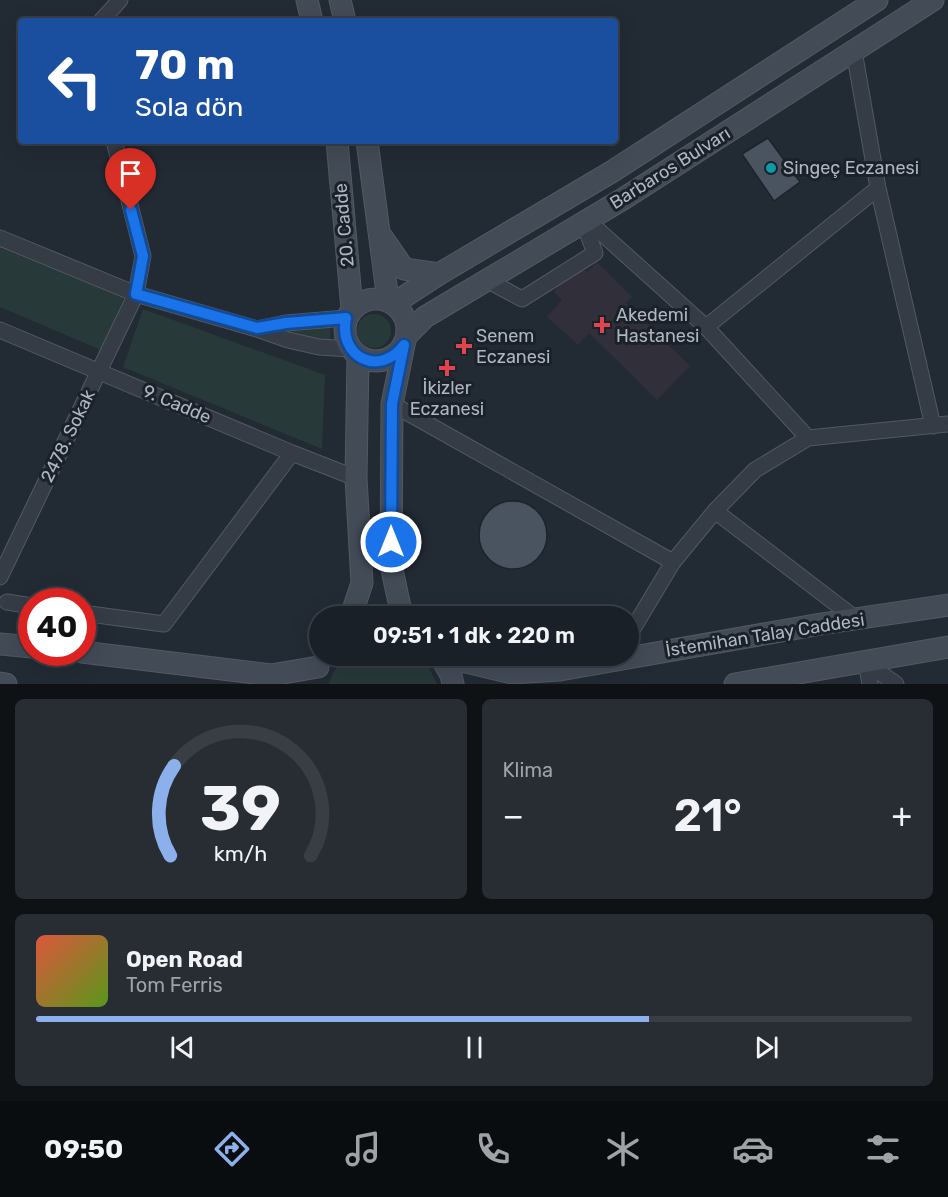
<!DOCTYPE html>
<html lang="tr">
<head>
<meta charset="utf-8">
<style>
  body { margin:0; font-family:Rubik,sans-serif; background:#272d33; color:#f1f3f6; height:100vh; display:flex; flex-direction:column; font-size:22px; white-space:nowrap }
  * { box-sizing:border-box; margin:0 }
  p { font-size:20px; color:#9fa3a7 }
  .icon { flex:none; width:33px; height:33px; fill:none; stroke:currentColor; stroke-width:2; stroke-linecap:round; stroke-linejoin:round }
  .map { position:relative; height:684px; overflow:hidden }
  .details { display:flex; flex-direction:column; gap:15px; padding:15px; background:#0e1215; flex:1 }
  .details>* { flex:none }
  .banner { position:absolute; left:18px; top:18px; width:600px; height:126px; border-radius:6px; box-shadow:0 6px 24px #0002,0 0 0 2px #383e44; background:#1a4fa0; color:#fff; overflow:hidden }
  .speed { position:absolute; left:18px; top:588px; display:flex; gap:12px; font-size:30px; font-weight:700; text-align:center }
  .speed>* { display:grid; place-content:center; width:78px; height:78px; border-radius:50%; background:#1a2027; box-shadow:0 6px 24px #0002,0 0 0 2px #383e44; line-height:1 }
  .speed .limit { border:9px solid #d22; background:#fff; color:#111 }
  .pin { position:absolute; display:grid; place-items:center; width:51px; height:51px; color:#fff; margin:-62px -26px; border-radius:50% 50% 50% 0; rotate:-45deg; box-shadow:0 0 6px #0007 }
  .pin .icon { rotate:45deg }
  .me { position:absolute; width:66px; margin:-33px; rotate:0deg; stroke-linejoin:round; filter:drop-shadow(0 0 4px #0008) }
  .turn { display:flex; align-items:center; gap:21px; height:126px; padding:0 18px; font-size:27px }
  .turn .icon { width:78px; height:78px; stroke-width:2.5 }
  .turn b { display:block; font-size:42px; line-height:51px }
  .big { font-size:45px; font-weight:600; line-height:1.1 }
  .details .widget { flex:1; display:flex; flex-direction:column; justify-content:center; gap:9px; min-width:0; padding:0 21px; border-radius:9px; background:#272d33 }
  .details .dial { align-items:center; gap:0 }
  .dial svg { height:156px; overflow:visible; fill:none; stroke:#383e44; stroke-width:7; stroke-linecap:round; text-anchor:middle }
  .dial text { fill:#f1f3f6; stroke:none }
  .song { display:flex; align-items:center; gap:18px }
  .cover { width:72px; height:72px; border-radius:9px; background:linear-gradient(135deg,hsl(10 70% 55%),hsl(90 70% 35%)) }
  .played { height:6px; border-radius:3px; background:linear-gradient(90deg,#8bb0eb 70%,#383e44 70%) }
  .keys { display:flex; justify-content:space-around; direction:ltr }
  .heat { display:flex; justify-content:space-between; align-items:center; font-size:33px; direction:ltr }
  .details .tiles { flex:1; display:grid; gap:15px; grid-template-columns:1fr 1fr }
  .widget:last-child { grid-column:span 2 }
  .trip { position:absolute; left:309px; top:606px; width:330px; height:60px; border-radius:30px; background:#1a2027; box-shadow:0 6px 24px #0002,0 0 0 2px #383e44; font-weight:600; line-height:60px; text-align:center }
  .menu { display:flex; height:96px; justify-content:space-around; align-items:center; background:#0a0d10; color:#9fa3a7 }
  .menu .icon { width:42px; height:42px }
  .menu .active { color:#8bb0eb }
  .menu b { font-size:27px; color:#f1f3f6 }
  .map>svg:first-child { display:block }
  .medical { fill:#302f3a }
  .green { fill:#283939 }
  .building { fill:#4a5460; stroke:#1c232b; stroke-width:1.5 }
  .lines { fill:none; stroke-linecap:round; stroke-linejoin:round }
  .street-casing { stroke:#525963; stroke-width:17 }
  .secondary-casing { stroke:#525963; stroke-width:23 }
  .street { stroke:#353c45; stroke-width:15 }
  .secondary { stroke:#434b57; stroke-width:21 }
  .route-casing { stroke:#114b97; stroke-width:15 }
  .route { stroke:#1a73e8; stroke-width:10 }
  .culture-dot { fill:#0f9aa8; stroke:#1a2129; stroke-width:2 }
  .health-dot { fill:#e0444e; stroke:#1a2129; stroke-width:2 }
  .labels { text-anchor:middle; stroke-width:6; stroke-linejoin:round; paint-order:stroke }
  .street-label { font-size:18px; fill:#afb6c2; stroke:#1a2129 }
  .poi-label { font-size:18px; fill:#afb6c2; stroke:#1a2129; text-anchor:start }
</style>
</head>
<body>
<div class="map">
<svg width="948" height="684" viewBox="0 0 948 684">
  <rect width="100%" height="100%" fill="#222a34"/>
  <!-- medical -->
  <path class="medical" d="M597 262 632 297 626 303 690 366 657 400 589 333 578 345 547 317 562 300 554 292 563 279 582 267 587 272Z"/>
  <!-- green -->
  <path class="green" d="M0 248 124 297 101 350 0 307Z
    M143 309 325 375 322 449 123 367Z
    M357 331a17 17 0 1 1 34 0a17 17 0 1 1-34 0Z
    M330 324 331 343 284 330Z
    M348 656H418L426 662 437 684H329C332 673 339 662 348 656Z"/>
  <!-- building -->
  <path class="building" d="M768 138 800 182 774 201 742 154Z
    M479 535a34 34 0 1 1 68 0a34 34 0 1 1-68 0Z"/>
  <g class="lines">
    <defs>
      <path id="street" d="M101 21 120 0
        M854 51 878 188 933 426
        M587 220 706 327 808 438
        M0 238 136 294 257 329 288 340 319 347 350 349
        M485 279 522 299 595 253 583 222
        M706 327 878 188
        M257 329 286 323 346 318
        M0 330 292 453 356 478
        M392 404 673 562
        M715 511 856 619
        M0 577 136 294 143 256 114 141
        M7 602 32 606
        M82 613 164 624 292 453
        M628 637 673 562 715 511 755 470 808 438 948 424
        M866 663 896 684
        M866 663 870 684"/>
      <path id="secondary" d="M307 0 312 21
        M340 0 345 21
        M337 141 352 309
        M367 141 388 300
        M382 237 404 269 439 274
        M345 330a31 31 0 1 1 62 0a31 31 0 1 1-62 0Z
        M393 304 439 274 613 171 877 0
        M407 335 425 317 623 199 933 0
        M351 616 362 583 356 478 358 356
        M402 616 391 565 392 404 404 345
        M0 644 32 647
        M82 652 271 675 318 667
        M440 656 451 675 453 684
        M441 656 512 673 560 670 821 624 948 605
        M0 683 6 684
        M735 684 948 647"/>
    </defs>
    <!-- street casing -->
    <use href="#street" class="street-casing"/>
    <!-- secondary casing -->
    <use href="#secondary" class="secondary-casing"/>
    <!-- street -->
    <use href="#street" class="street"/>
    <!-- secondary -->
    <use href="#secondary" class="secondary"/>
  </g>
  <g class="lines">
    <defs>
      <path id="route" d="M131 210 143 256 136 294 257 328 286 323 346 318C338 357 379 378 404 345L392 404 391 542"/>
    </defs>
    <!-- route casing -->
    <use href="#route" class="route-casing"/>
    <!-- route -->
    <use href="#route" class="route"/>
  </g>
  <!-- markers -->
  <circle class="culture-dot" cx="771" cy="168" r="6"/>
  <g class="health-dot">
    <path d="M599 316h6v6h6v6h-6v6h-6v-6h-6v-6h6z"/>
    <path d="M461 337h6v6h6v6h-6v6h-6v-6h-6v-6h6z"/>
    <path d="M444 359h6v6h6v6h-6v6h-6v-6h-6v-6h6z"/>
  </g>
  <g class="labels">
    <!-- street labels -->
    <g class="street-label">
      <text transform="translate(670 168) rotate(-32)" y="6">Barbaros Bulvarı</text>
      <text transform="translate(344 225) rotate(-95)" y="6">20. Cadde</text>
      <text transform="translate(177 404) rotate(23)" y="6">9. Cadde</text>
      <text transform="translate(68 436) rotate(-64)" y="6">2478. Sokak</text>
      <text transform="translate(765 635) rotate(-9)" y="6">İstemihan Talay Caddesi</text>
    </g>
    <!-- poi labels -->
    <g class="poi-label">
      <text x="783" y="174">Singeç Eczanesi</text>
      <text x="616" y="321">Akedemi<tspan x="616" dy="21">Hastanesi</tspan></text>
      <text x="476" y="342">Senem<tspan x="476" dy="21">Eczanesi</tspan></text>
      <text x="447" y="394" text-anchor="middle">İkizler<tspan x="447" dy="21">Eczanesi</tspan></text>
    </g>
  </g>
</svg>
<div class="speed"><div class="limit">40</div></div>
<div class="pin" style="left:131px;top:210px;background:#d93025"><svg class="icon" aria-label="arrive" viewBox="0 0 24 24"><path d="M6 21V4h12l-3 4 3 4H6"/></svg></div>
<svg class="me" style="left:391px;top:542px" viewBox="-20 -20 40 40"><circle r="17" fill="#1a73e8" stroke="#fff" stroke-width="3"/><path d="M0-11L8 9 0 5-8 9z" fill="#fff"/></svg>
<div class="trip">09:51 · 1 dk · 220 m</div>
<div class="banner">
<div class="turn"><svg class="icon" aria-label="left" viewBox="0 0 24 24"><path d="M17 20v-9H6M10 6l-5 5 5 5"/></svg><div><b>70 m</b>Sola dön</div></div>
</div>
</div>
<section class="details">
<div class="tiles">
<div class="widget dial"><svg viewBox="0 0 100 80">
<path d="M14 69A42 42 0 1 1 86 69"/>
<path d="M14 69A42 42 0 0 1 16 23" stroke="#8bb0eb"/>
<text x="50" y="56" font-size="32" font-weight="700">39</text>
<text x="50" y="72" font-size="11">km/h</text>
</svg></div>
<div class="widget"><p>Klima</p>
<div class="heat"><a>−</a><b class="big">21°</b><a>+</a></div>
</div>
<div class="widget">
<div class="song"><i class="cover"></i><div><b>Open Road</b><p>Tom Ferris</p></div></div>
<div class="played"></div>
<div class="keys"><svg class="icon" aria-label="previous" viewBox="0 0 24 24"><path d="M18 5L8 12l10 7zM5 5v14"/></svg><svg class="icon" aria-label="pause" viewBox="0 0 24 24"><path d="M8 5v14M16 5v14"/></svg><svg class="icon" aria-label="next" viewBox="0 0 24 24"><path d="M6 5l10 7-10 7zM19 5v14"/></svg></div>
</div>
</div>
</section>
<nav class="menu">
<b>09:50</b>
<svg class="icon active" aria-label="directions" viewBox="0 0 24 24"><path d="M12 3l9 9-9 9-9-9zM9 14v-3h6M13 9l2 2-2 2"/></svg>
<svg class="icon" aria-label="music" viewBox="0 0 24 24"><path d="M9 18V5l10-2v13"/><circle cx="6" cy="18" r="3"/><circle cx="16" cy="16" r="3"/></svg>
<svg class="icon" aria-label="phone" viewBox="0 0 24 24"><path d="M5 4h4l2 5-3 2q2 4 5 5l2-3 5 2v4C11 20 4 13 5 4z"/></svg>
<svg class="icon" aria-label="climate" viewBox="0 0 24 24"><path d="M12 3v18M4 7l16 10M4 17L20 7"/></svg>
<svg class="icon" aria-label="car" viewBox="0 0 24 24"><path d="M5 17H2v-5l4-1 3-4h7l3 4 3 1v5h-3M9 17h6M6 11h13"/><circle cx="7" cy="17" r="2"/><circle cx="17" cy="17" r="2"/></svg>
<svg class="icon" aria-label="filters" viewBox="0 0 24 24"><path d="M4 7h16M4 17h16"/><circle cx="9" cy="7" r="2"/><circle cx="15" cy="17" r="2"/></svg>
</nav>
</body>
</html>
